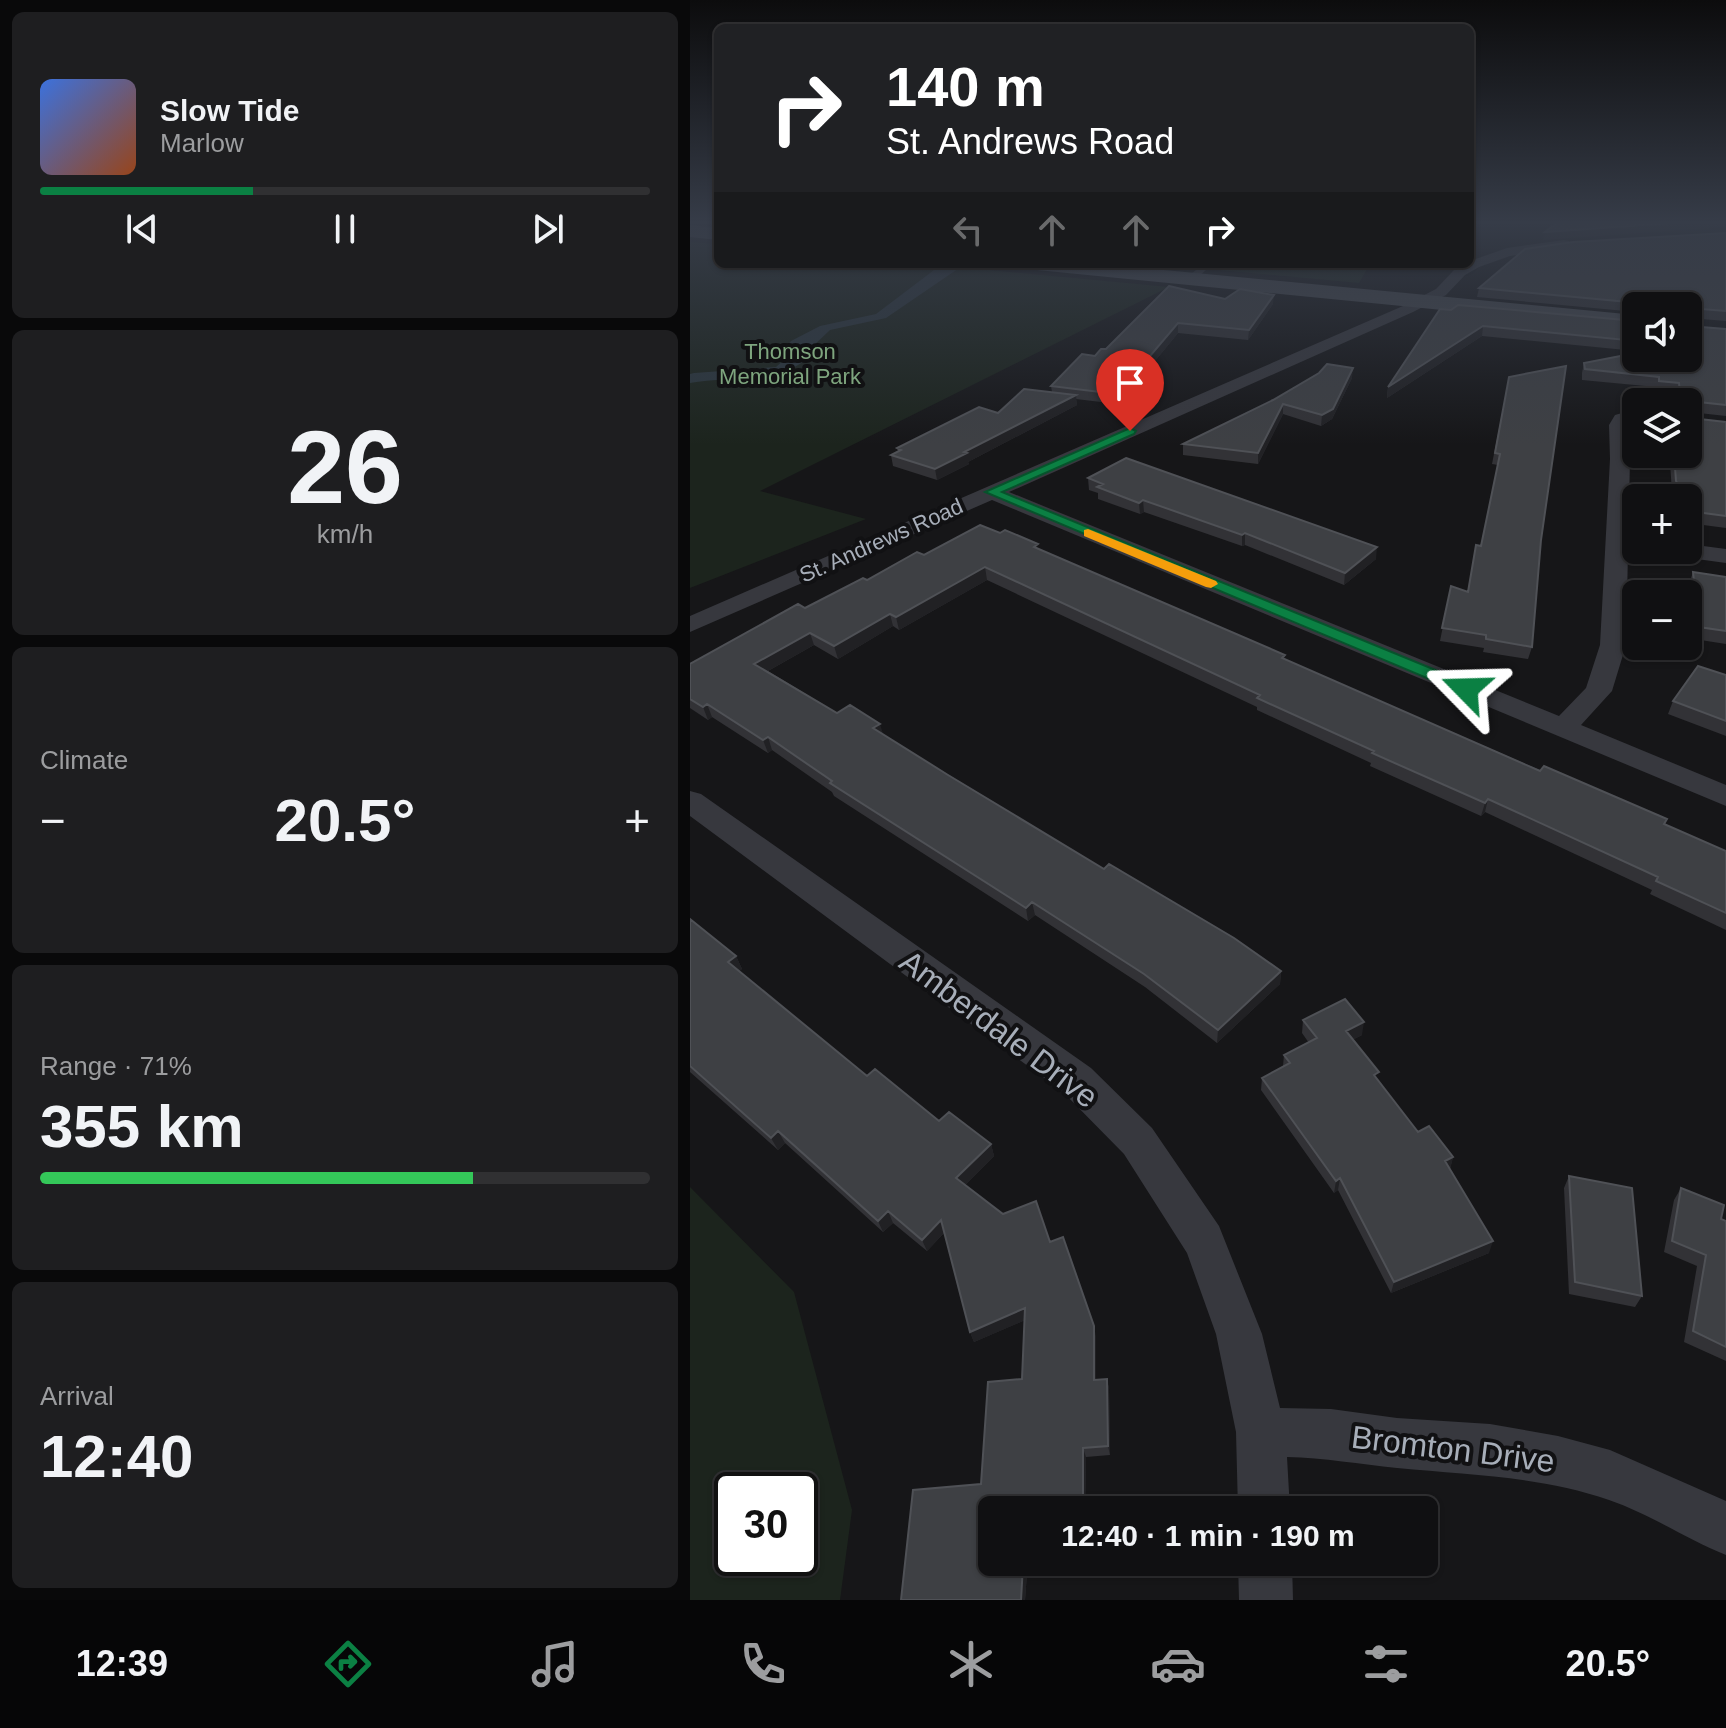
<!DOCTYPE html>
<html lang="en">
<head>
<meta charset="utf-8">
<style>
  body { margin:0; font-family:Arial,sans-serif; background:#1e1e20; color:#f1f3f6; height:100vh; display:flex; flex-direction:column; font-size:30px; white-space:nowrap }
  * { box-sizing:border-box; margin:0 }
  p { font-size:26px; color:#9c9d9f }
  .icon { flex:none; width:44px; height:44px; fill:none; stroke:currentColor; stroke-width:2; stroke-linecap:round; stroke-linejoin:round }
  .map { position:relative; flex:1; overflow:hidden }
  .side { display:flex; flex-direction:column; gap:12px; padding:12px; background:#09090a; width:690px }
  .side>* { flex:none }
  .hud { position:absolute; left:24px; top:24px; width:760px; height:244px; border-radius:12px; box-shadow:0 2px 6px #0004,0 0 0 2px #303032; background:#202124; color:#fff; overflow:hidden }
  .controls { position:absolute; left:932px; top:292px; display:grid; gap:16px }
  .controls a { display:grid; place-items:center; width:80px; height:80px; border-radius:12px; background:#101012; box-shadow:0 2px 6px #0004,0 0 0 2px #303032; font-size:40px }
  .speed { position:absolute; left:24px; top:1472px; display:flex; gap:16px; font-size:40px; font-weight:700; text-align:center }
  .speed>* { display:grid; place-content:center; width:104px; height:104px; border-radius:50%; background:#101012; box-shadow:0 2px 6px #0004,0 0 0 2px #303032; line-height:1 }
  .speed .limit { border:4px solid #111; border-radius:12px; background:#fff; color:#111 }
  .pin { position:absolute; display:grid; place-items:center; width:68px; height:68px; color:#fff; margin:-82px -34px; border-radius:50% 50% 50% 0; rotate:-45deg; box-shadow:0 0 8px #0007 }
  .pin .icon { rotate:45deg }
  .me { position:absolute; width:88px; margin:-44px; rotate:292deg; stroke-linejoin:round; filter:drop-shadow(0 0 6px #0008) }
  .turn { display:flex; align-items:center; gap:28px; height:168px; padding:0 40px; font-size:36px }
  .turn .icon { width:104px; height:104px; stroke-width:2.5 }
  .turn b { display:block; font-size:56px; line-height:68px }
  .lanes { display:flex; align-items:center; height:76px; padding:0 40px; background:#0003; justify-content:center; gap:40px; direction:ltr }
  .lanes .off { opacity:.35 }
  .big { font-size:60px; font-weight:800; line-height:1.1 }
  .side .widget { flex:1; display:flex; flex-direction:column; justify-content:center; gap:12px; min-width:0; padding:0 28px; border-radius:12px; background:#1e1e20 }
  .side .dial { align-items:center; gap:0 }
  .dial b { font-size:104px; line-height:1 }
  .song { display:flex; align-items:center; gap:24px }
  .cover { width:96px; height:96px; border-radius:12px; background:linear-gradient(135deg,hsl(220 70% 55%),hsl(20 70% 35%)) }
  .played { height:8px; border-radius:4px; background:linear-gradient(90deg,#0b8043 35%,#303032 35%) }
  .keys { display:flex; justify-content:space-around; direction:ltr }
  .heat { display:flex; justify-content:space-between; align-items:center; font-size:44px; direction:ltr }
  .charge { height:12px; border-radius:6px; background:linear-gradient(90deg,#34c759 71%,#303032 0) }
  .trip { position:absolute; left:288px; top:1496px; width:460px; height:80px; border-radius:12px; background:#101012; box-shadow:0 2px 6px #0004,0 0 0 2px #303032; font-weight:800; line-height:80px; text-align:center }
  .menu { display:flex; height:128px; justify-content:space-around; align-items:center; background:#060607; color:#9c9d9f }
  .menu .icon { width:56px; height:56px }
  .menu .current { color:#0b8043 }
  .menu b { font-size:36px; color:#f1f3f6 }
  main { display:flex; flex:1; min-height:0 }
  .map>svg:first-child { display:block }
  .green { fill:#1c241d; fill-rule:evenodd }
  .water { fill:#2b363d }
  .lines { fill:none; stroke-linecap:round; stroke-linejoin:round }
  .service { fill:#37383e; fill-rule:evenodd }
  .minor { fill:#37383e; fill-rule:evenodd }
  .secondary { fill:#45484e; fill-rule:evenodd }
  .wall { fill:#323236 }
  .shaded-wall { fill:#212124 }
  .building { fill:#3e4044; stroke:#4f5156; stroke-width:2 }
  .route { fill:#0b8043; stroke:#07532c; stroke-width:2 }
  .slow { fill:#f59e0b }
  .labels { text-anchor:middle; stroke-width:8; stroke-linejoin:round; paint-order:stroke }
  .far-park-label { font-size:22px; fill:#7ea57e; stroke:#111113 }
  .far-street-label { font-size:22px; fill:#a7aeb9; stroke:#111113 }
  .near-street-label { font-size:32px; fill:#a7aeb9; stroke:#111113 }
</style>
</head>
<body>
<main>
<section class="side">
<div class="widget">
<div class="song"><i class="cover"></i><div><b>Slow Tide</b><p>Marlow</p></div></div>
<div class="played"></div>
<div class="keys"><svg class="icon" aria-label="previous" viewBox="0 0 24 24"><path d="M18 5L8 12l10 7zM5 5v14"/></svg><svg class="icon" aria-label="pause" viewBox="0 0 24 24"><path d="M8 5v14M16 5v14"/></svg><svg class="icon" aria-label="next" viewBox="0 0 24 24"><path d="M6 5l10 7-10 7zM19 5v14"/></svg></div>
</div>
<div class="widget dial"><b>26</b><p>km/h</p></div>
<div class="widget"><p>Climate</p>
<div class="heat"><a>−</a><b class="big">20.5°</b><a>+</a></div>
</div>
<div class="widget"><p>Range · 71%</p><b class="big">355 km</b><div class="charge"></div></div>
<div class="widget"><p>Arrival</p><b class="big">12:40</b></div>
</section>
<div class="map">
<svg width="1036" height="1600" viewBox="0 0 1036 1600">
  <rect width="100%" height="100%" fill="#161618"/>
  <!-- green -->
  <path class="green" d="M0 242 28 244V264H235L479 287 70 491 176 519 0 588Z
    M463 264H680L669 283Z
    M0 1187 104 1292 162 1510 150 1600H0ZM110 1490V1558H42V1490Z"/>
  <!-- water -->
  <path class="water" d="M252 264H275L196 318 140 330 121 348 120 355C93 386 37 375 0 383V374L4 373 86 367 95 359 93 352 101 341 130 326 186 314Z"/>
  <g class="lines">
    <!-- service -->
    <path class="service" d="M514 264H523L503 281H497V277Z"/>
    <!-- minor -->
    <path class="minor" d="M874 240 879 241V247L820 256 789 267 775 275 756 295 723 312 319 492 869 716 896 688 910 645 920 459 919 425 925 415 946 409V421L937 425 940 459 936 645 922 691 891 725 1036 785V806L302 500 0 632V616L713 306 746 289 765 269 780 264V261L817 248Z
      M998 544 1036 549V563L992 557 981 550H998Z
      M0 791 11 794 401 1068 462 1128 529 1226 572 1334 590 1408 641 1409 707 1418 800 1424 868 1436 920 1450 1036 1501V1555C996 1539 960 1514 919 1500 850 1476 779 1475 707 1468 670 1464 634 1458 597 1457L600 1510H548L546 1432 526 1334 497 1253 434 1154 373 1092 0 816Z
      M548 1562H602L603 1600H549Z"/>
    <!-- secondary -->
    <path class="secondary" d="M0 225 28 228V240L0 237Z
      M337 264H411L946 315V329L347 270Z"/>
  </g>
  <!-- wall -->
  <path class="wall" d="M1036 233V321L999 318V326L1036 329V416L1000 412 1001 418 1036 422V528L998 523V498H985L982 493 980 462 983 454H998V402H987L986 393 966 391V387L892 380V373L894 363 998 358V306H946V312L787 297 789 288Z
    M535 299 583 304 558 340 488 333 456 372 439 371 411 402 386 399 387 405 278 462 279 464 247 480 203 466 201 455 208 451 207 448 308 413 362 392 361 386 416 349Z
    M761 310 946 321V351L792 336 697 398 698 387Z
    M819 377 851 540 842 647 838 659 793 652 794 648 750 641 761 586 778 592 791 546 808 465 802 464Z
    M662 378 642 419 631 426 593 414 568 464 493 455V444L583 400Z
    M398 478 686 559 654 585 555 545 552 546 454 512 450 514 408 499V493L399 490Z
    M349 549 595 655 594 659 1036 851V930L960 894 962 890 795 812 791 816 680 766 681 763 567 710V707L297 580 209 630 203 626 148 659 124 645 78 671 147 713 193 735 414 869 591 971 590 984 527 1043 455 987 345 915 338 921 144 796 142 792 82 750 78 753 22 717 18 720 0 708V664L115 608 234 555Z
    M1003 572 1036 577V644L1004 639 999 584Z
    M1036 675V736L978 714 983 701Z
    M0 919 46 956 52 969 49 971 177 1076 249 1121 301 1144 304 1156 275 1185 313 1214 360 1242 406 1337V1380L417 1379 419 1389 420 1455 396 1457 395 1510H302V1562H395V1568L337 1573 335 1600H211L291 1484 332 1379 335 1320 284 1342 280 1332 254 1233 237 1251 203 1223 193 1232 95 1143 88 1150 0 1072Z
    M613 1020 672 1035 662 1040 688 1080 728 1132 763 1157 760 1169 799 1253 701 1293 648 1190 644 1193 571 1090 572 1078 593 1066 594 1055 619 1043 612 1033Z
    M879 1176 952 1296 945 1307 879 1294 874 1188Z
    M991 1188 1031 1219 1036 1221V1361L994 1342 1007 1266 974 1252 984 1200Z"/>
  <!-- shaded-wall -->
  <path class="shaded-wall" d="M1010 221H1036V227L853 240 855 232Z
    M584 295 583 304 558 340 559 330Z
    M488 323V333L456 372 455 362Z
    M793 326 792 336 697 398 698 387Z
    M439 360V371L411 402 410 392Z
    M663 368 662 378 642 419 631 426 632 415Z
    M386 395 387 405 278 462 279 464 247 480 245 469 274 452Z
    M593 404V414L568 464V453Z
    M453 500 454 512 450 514 449 503Z
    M555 533V545L552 546V535Z
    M687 547 686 559 654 585 655 573Z
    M295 567 297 580 209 630 206 617Z
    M200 614 203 626 148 659 144 646Z
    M120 633 124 645 69 676 64 664Z
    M17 704 22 717 18 720 13 707Z
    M190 724 194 737 183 728Z
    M78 737 82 750 78 753 73 740Z
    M798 799 795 812 791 816 795 803Z
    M342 902 345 915 338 921 336 908Z
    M46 956 52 969 44 975 38 962Z
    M591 971 590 984 527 1043 528 1030Z
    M674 1022 672 1035 654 1044 656 1031Z
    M88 1131 95 1143 88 1150 81 1138Z
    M301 1144 304 1156 270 1190 266 1178Z
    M763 1157 760 1169 755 1161Z
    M650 1178 648 1190 644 1193 646 1181Z
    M198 1211 203 1223 193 1232 188 1221Z
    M251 1220 255 1232 237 1251 232 1240Z
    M803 1241 799 1253 701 1293 704 1282Z
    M335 1308 338 1319 284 1342 280 1332Z
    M404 1326 406 1337V1390L404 1380Z
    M417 1379 419 1389 420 1455 418 1446Z
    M393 1448 396 1457 395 1510H393Z
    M333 1565 337 1573 335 1600H331Z"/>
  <!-- building -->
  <path class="building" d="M869 221H1010L855 232Z
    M1036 233V311L999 308V326L1036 329V405L999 401 1001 418 1036 422V516L999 511 997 491 991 490 986 481 984 454H998V402H991L989 383 969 381V377L895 369 894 363 946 353V358H998V306H951L949 303 789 288 835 249 883 242Z
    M479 286 535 299 550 289 584 295 559 330 488 323 455 362 439 360 410 392 361 386 392 354 405 356 411 349H416Z
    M768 305 946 321V341L793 326 698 387 750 309 761 310Z
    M637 364 663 368 643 409 632 415 593 404 568 453 493 444 583 400 629 373Z
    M876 366 851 540 842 647 796 639V635L752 628 761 586 778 592 786 545 791 546 810 454 805 453 819 377Z
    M334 389 386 395 274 452 277 453 245 469 201 455 211 450 207 448 289 407 308 413Z
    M436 458 687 547 655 573 555 533 552 535 453 500 449 503 407 487 413 484 398 478Z
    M290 525 310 533 315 530 348 544 344 547 595 655 592 658 850 771 854 766 977 819 974 824 1036 851V913L966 881 968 877 798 799 795 803 682 753 684 751 567 698 570 695 295 567 206 617 200 614 144 646 120 633 64 664 147 713 160 705 190 724 183 728 258 775 414 869 419 864 544 938 591 971 528 1030 454 974 342 902 336 908 140 783 142 781 78 737 73 740 17 704 13 707 0 699V664L108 604 115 608 173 578 177 580 227 552 234 555Z
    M1003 572 1036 577V631L1009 627Z
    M1008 666 1036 675V721L983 701Z
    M0 919 46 956 38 962 177 1076 185 1069 249 1121 259 1112 301 1144 266 1178 313 1214 346 1201 360 1242 373 1237 404 1326V1380L417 1379 418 1446 393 1448V1510H302V1562H373L333 1565 331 1600H211L223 1490 291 1484 298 1382 332 1379 335 1308 280 1332 251 1220 232 1240 198 1211 188 1221 88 1131 81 1138 0 1066Z
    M655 999 674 1022 656 1031 689 1072 684 1075 728 1132 739 1126 763 1157 755 1161 803 1241 704 1282 650 1178 646 1181 572 1078 600 1063 594 1055 627 1038 613 1020Z
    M879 1176 942 1188 952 1296 885 1282Z
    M991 1188 1034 1205 1031 1219 1036 1221V1347L1003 1331 1016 1255 982 1241Z"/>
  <!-- sky -->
  <linearGradient id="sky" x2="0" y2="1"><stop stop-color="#0c0c0d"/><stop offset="0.5" stop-color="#363c48"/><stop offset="1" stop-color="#363c48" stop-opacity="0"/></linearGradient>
  <rect width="1036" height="445" fill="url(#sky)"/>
  <!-- route -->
  <path class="route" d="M440 428 446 431 444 434 312 492 782 685V692H770L295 492Z"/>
  <!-- slow -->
  <path class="slow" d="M398 529 526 581 528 584 521 588 516 587 394 536V530Z"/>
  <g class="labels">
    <!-- far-park labels -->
    <g class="far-park-label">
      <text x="100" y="359">Thomson<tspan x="100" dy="25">Memorial Park</tspan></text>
    </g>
    <!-- far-street labels -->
    <g class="far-street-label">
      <text transform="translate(191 540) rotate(-24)" y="8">St. Andrews Road</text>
    </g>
    <!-- near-street labels -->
    <g class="near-street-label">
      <text transform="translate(309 1029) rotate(37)" y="11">Amberdale Drive</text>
      <text transform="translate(763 1449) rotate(7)" y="11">Bromton Drive</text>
    </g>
  </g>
</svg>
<div class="controls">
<a><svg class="icon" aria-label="sound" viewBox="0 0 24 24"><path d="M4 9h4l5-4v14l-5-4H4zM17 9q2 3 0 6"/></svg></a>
<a><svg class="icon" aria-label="layers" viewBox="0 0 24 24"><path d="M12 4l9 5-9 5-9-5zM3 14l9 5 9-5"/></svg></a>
<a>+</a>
<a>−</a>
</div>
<div class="speed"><div class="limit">30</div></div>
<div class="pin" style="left:440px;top:431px;background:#d93025"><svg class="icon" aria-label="arrive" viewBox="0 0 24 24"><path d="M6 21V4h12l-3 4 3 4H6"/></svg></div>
<svg class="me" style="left:776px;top:689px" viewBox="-20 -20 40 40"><path d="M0-17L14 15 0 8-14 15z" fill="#0b8043" stroke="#fff" stroke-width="4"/></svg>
<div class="trip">12:40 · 1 min · 190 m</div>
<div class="hud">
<div class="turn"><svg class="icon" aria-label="right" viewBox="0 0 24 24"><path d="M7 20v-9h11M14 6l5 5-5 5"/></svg><div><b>140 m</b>St. Andrews Road</div></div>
<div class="lanes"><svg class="icon off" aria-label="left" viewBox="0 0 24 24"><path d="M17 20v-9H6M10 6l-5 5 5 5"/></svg><svg class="icon off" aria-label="ahead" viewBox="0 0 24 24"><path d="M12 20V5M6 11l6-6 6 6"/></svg><svg class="icon off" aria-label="ahead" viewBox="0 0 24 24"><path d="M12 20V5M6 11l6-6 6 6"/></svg><svg class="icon" aria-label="right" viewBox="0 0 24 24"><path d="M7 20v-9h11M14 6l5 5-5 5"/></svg></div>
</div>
</div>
</main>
<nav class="menu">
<b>12:39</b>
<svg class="icon current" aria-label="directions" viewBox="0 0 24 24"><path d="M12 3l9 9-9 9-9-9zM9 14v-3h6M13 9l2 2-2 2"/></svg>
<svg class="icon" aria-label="music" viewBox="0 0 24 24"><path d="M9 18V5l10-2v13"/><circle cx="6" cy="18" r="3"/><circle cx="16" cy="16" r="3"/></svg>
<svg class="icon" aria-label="phone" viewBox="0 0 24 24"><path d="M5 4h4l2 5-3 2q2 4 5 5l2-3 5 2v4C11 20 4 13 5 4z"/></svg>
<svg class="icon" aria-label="climate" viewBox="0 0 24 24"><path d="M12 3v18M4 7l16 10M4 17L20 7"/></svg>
<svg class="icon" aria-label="car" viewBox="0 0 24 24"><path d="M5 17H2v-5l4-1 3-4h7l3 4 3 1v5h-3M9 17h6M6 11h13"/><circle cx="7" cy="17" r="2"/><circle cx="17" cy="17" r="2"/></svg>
<svg class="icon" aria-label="filters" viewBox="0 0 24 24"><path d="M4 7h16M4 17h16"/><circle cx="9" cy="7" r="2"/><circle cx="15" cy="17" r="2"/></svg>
<b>20.5°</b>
</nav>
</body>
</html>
